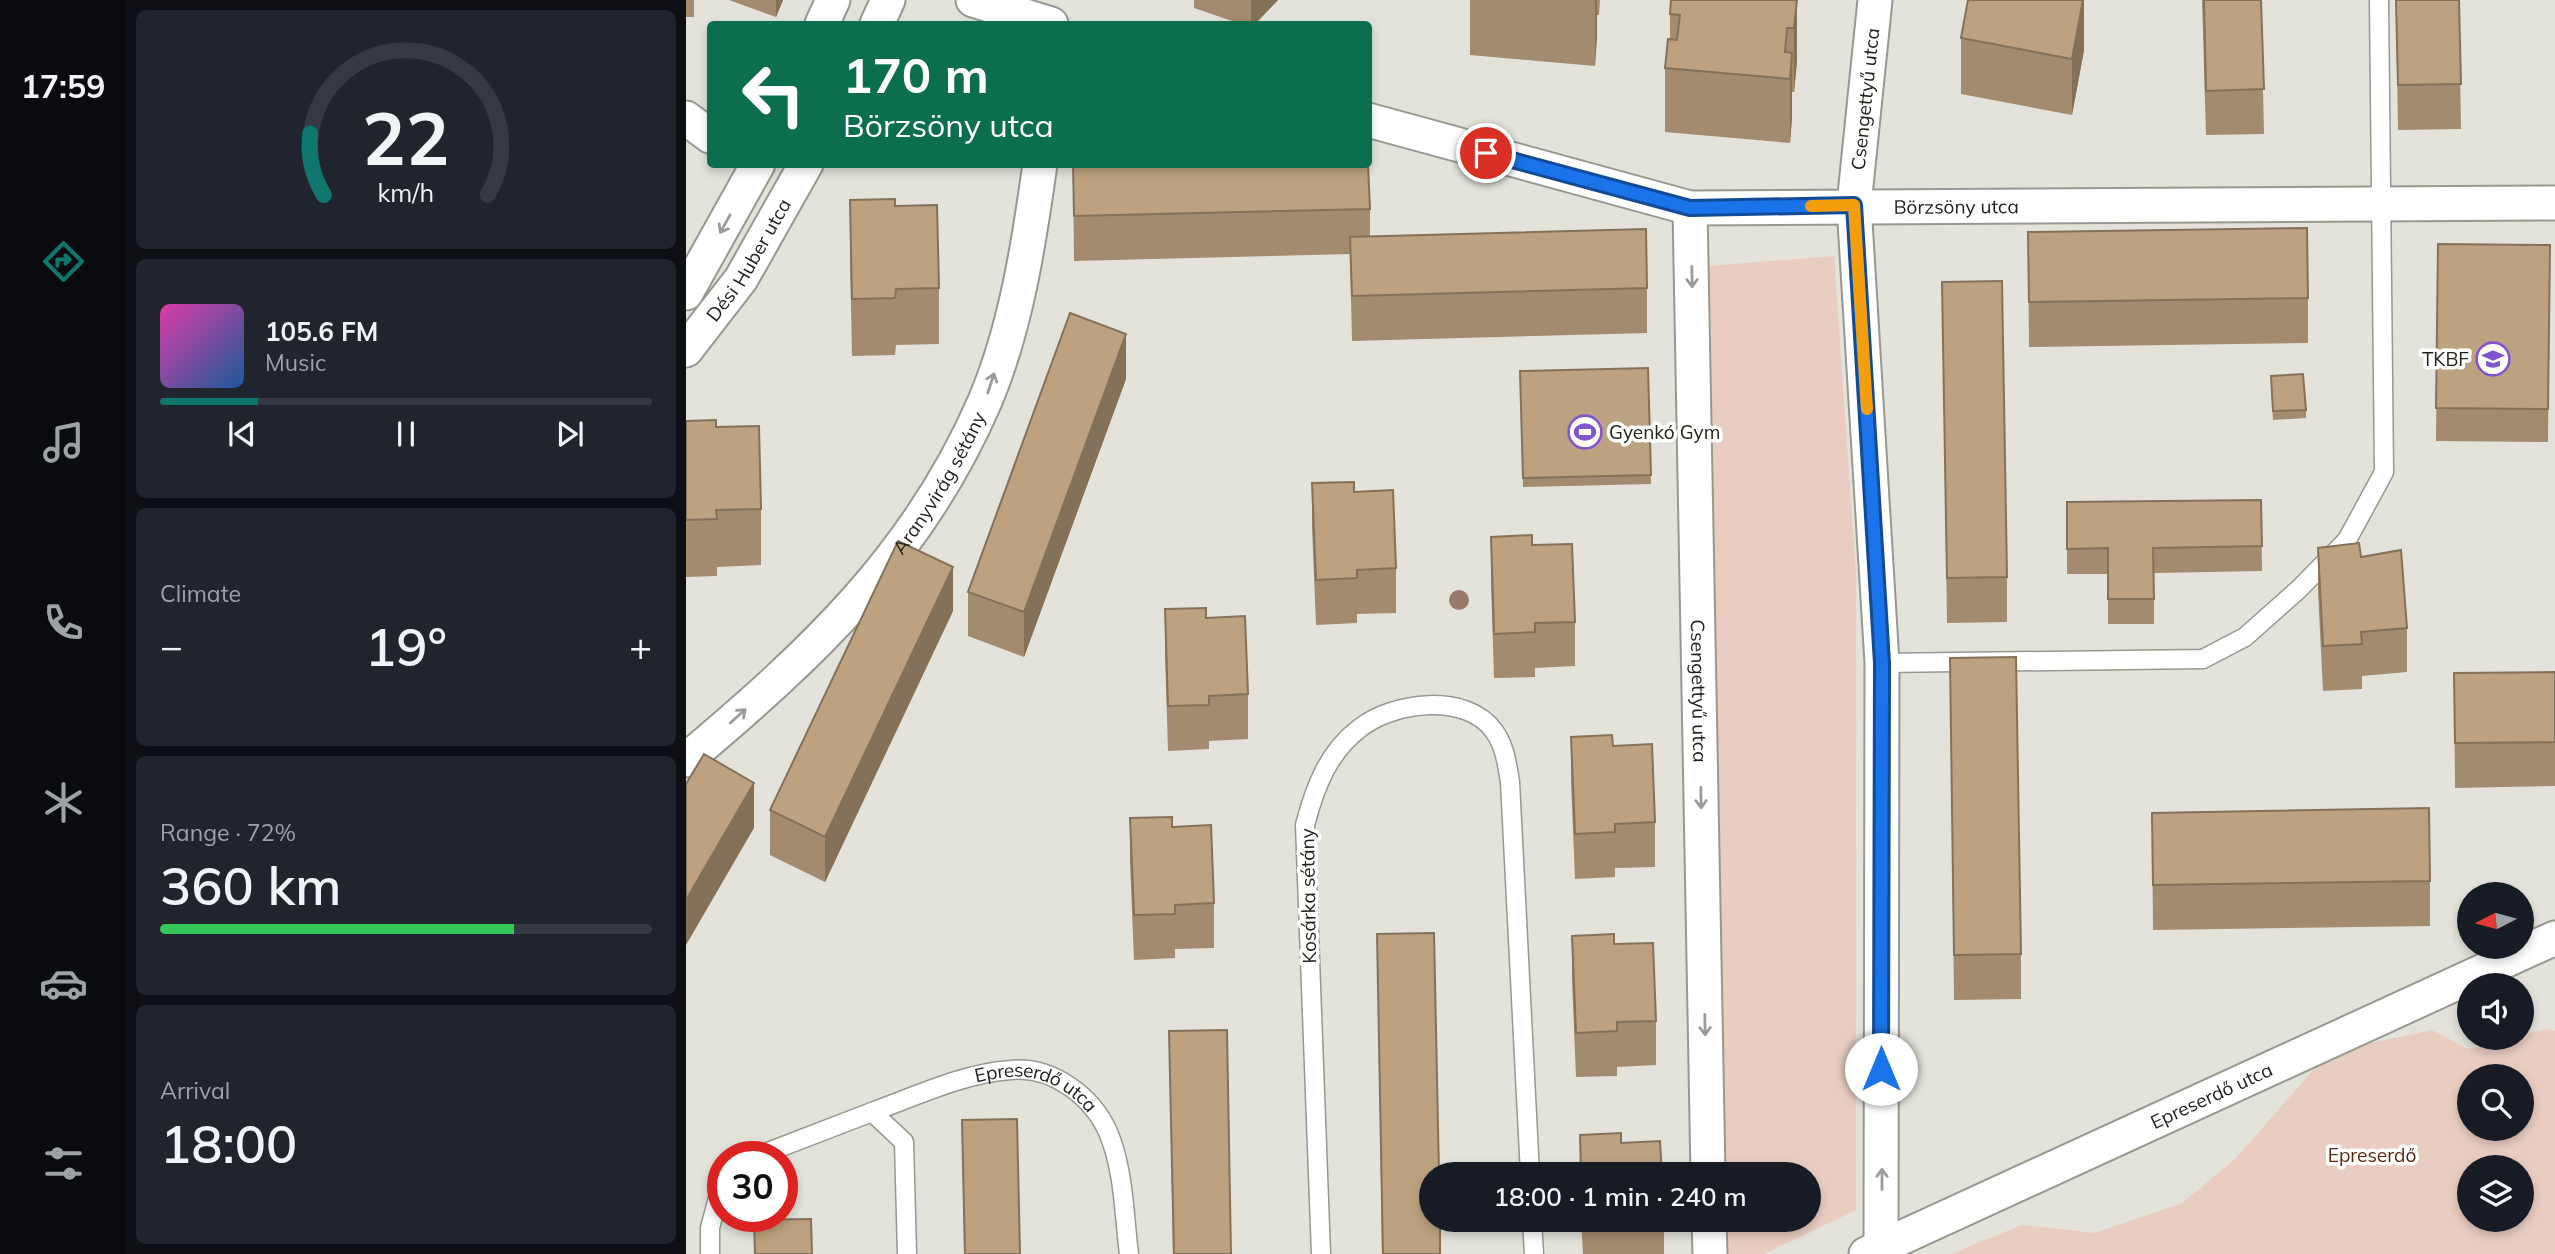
<!DOCTYPE html>
<html lang="en">
<head>
<meta charset="utf-8">
<style>
  body { margin:0; font-family:Mulish,sans-serif; background:#20242c; color:#f1f3f6; height:100vh; display:flex; flex-direction:column; font-size:26px; white-space:nowrap }
  * { box-sizing:border-box; margin:0 }
  p { font-size:23px; color:#9ea1a6 }
  .icon { flex:none; width:38px; height:38px; fill:none; stroke:currentColor; stroke-width:2; stroke-linecap:round; stroke-linejoin:round }
  .map { position:relative; flex:1; overflow:hidden }
  .panel { display:flex; flex-direction:column; gap:10px; padding:10px; background:#0d0f14; width:560px }
  .panel>* { flex:none }
  .top-card { position:absolute; left:21px; top:21px; width:665px; height:147px; border-radius:7px; box-shadow:0 4px 10px #0003; background:#0b6e4f; color:#fff; overflow:hidden }
  .needle { width:46px; rotate:264deg }
  .controls { position:absolute; left:1771px; top:882px; display:grid; gap:14px }
  .controls a { display:grid; place-items:center; width:77px; height:77px; border-radius:50%; background:#171b24; box-shadow:0 4px 10px #0003; font-size:35px }
  .speed { position:absolute; left:21px; top:1141px; display:flex; gap:14px; font-size:35px; font-weight:700; text-align:center }
  .speed>* { display:grid; place-content:center; width:91px; height:91px; border-radius:50%; background:#171b24; box-shadow:0 4px 10px #0003; line-height:1 }
  .speed .limit { border:10px solid #d22; background:#fff; color:#111 }
  .pin { position:absolute; display:grid; place-items:center; width:60px; height:60px; color:#fff; margin:-30px; border:4px solid #fff; border-radius:50%; box-shadow:0 2px 7px #0007 }
  .me { position:absolute; width:77px; margin:-38px; rotate:0deg; stroke-linejoin:round; filter:drop-shadow(0 0 5px #0008) }
  .turn { display:flex; align-items:center; gap:24px; height:147px; padding:0 21px; font-size:32px }
  .turn .icon { width:91px; height:91px; stroke-width:2.5 }
  .turn b { display:block; font-size:49px; line-height:60px }
  .big { font-size:52px; font-weight:600; line-height:1.1 }
  .panel .card { flex:1; display:flex; flex-direction:column; justify-content:center; gap:10px; min-width:0; padding:0 24px; border-radius:10px; background:#20242c }
  .panel .dial { align-items:center; gap:0 }
  .dial svg { height:182px; overflow:visible; fill:none; stroke:#363941; stroke-width:7; stroke-linecap:round; text-anchor:middle }
  .dial text { fill:#f1f3f6; stroke:none }
  .song { display:flex; align-items:center; gap:21px }
  .cover { width:84px; height:84px; border-radius:10px; background:linear-gradient(135deg,hsl(320 70% 55%),hsl(210 70% 35%)) }
  .played { height:7px; border-radius:4px; background:linear-gradient(90deg,#0f766e 20%,#363941 20%) }
  .keys { display:flex; justify-content:space-around; direction:ltr }
  .heat { display:flex; justify-content:space-between; align-items:center; font-size:38px; direction:ltr }
  .charge { height:10px; border-radius:5px; background:linear-gradient(90deg,#34c759 72%,#363941 0) }
  .trip { position:absolute; left:733px; top:1162px; width:402px; height:70px; border-radius:35px; background:#171b24; box-shadow:0 4px 10px #0003; font-weight:600; line-height:70px; text-align:center }
  main { display:flex; flex:1; min-height:0 }
  .dock { display:flex; flex-direction:column; width:126px; justify-content:space-around; align-items:center; background:#090b0e; color:#9ea1a6 }
  .dock .icon { width:49px; height:49px }
  .dock .active { color:#0f766e }
  .dock b { font-size:32px; color:#f1f3f6 }
  .map>svg:first-child { display:block }
  .green { fill:#e9cdc2; fill-rule:evenodd }
  .lines { fill:none; stroke-linecap:round; stroke-linejoin:round }
  .service-casing { stroke:#979890; stroke-width:21 }
  .minor-casing { stroke:#979890; stroke-width:37 }
  .service { stroke:#fff; stroke-width:18 }
  .minor { stroke:#fff; stroke-width:33 }
  .tree { fill:#987a6c }
  .wall { fill:#a28b6e }
  .shaded-wall { fill:#84715a }
  .building { fill:#bca280; stroke:#84715a; stroke-width:2 }
  .oneway { stroke:#9b9b99 }
  .route-casing { stroke:#114b97; stroke-width:18 }
  .route { stroke:#1a73e8; stroke-width:12 }
  .slow { stroke:#f59e0b; stroke-width:12 }
  .labels { text-anchor:middle; stroke-width:7; stroke-linejoin:round; paint-order:stroke }
  .street-label { font-size:19px; fill:#20201d; stroke:#fffffe }
  .poi-label { font-size:19px; fill:#20201d; stroke:#fffffe; text-anchor:end }
  .park-label { font-size:19px; fill:#5b2510; stroke:#fffffe }
</style>
</head>
<body>
<main>
<nav class="dock">
<b>17:59</b>
<svg class="icon active" aria-label="directions" viewBox="0 0 24 24"><path d="M12 3l9 9-9 9-9-9zM9 14v-3h6M13 9l2 2-2 2"/></svg>
<svg class="icon" aria-label="music" viewBox="0 0 24 24"><path d="M9 18V5l10-2v13"/><circle cx="6" cy="18" r="3"/><circle cx="16" cy="16" r="3"/></svg>
<svg class="icon" aria-label="phone" viewBox="0 0 24 24"><path d="M5 4h4l2 5-3 2q2 4 5 5l2-3 5 2v4C11 20 4 13 5 4z"/></svg>
<svg class="icon" aria-label="climate" viewBox="0 0 24 24"><path d="M12 3v18M4 7l16 10M4 17L20 7"/></svg>
<svg class="icon" aria-label="car" viewBox="0 0 24 24"><path d="M5 17H2v-5l4-1 3-4h7l3 4 3 1v5h-3M9 17h6M6 11h13"/><circle cx="7" cy="17" r="2"/><circle cx="17" cy="17" r="2"/></svg>
<svg class="icon" aria-label="filters" viewBox="0 0 24 24"><path d="M4 7h16M4 17h16"/><circle cx="9" cy="7" r="2"/><circle cx="15" cy="17" r="2"/></svg>
</nav>
<section class="panel">
<div class="card dial"><svg viewBox="0 0 100 80">
<path d="M14 69A42 42 0 1 1 86 69"/>
<path d="M14 69A42 42 0 0 1 8 42" stroke="#0f766e"/>
<text x="50" y="56" font-size="32" font-weight="700">22</text>
<text x="50" y="72" font-size="11">km/h</text>
</svg></div>
<div class="card">
<div class="song"><i class="cover"></i><div><b>105.6 FM</b><p>Music</p></div></div>
<div class="played"></div>
<div class="keys"><svg class="icon" aria-label="previous" viewBox="0 0 24 24"><path d="M18 5L8 12l10 7zM5 5v14"/></svg><svg class="icon" aria-label="pause" viewBox="0 0 24 24"><path d="M8 5v14M16 5v14"/></svg><svg class="icon" aria-label="next" viewBox="0 0 24 24"><path d="M6 5l10 7-10 7zM19 5v14"/></svg></div>
</div>
<div class="card"><p>Climate</p>
<div class="heat"><a>−</a><b class="big">19°</b><a>+</a></div>
</div>
<div class="card"><p>Range · 72%</p><b class="big">360 km</b><div class="charge"></div></div>
<div class="card"><p>Arrival</p><b class="big">18:00</b></div>
</section>
<div class="map">
<svg width="1869" height="1254" viewBox="0 0 1869 1254">
  <rect width="100%" height="100%" fill="#e3e3dc"/>
  <!-- green -->
  <path class="green" d="M1148 256 1170 574V1210L1078 1254H1037V1220H1124V1174H1036L1022 266Z
    M1860 1029 1869 1031V1254H1264L1336 1225 1409 1233 1496 1203 1549 1159 1643 1052 1746 1030 1782 1049ZM1783 1076H1836V1129H1783ZM1783 1167H1836V1220H1783Z"/>
  <g class="lines">
    <defs>
      <g id="service">
        <path d="M1196 663 1517 659 1559 637 1613 589 1661 540 1698 472 1693 0"/>
        <path id="s1" d="M186 1112C230 1096 278 1073 325 1070 366 1066 406 1096 422 1132 438 1169 438 1215 443 1254"/>
        <path d="M69 1157 186 1112 218 1142 221 1254"/>
        <path d="M846 1220 848 1254"/>
        <path d="M24 1254V1228L37 1179"/>
        <path d="M635 1254 619 825C629 787 642 752 674 728 707 702 780 692 808 731 819 746 821 764 824 782L844 1174"/>
      </g>
      <g id="minor">
        <path d="M287 0 365 24"/>
        <path d="M1189 0 1168 205 1196 663 1195 1247"/>
        <path d="M136 24 147 0"/>
        <path d="M191 24 202 0"/>
        <path d="M0 118 24 136"/>
        <path id="s2" d="M682 120 1004 208 1869 203"/>
        <path id="s3" d="M1004 208 1022 1174"/>
        <path d="M0 293 72 164"/>
        <path id="s4" d="M0 350 55 279 120 164"/>
        <path id="s5" d="M0 760C126 654 232 556 299 401 330 328 343 243 354 164"/>
        <path d="M1023 1220 1024 1254"/>
        <path id="s6" d="M1180 1254 1869 938"/>
      </g>
    </defs>
    <!-- service casing -->
    <use href="#service" class="service-casing"/>
    <!-- minor casing -->
    <use href="#minor" class="minor-casing"/>
    <!-- service -->
    <use href="#service" class="service"/>
    <!-- minor -->
    <use href="#minor" class="minor"/>
  </g>
  <!-- trees -->
  <circle class="tree" cx="773" cy="600" r="10"/>
  <!-- wall -->
  <path class="wall" d="M0 0H8V17H0Z
    M43 0H97L90 17Z
    M508 0H592L569 24H555L508 8Z
    M784 0H914L913 15H911L909 66 784 55Z
    M1111 0V61L1108 92H1106V117L1104 143 979 132V68L984 39V14Z
    M1398 0V50L1386 115 1275 94V38Z
    M1516 0H1575L1578 134 1520 135Z
    M1710 0H1773L1775 129 1712 130Z
    M387 164 684 209V236L961 288V333L666 341 664 254 388 261Z
    M164 200 209 206 253 288V344L210 345 209 355 166 356 164 256Z
    M1342 232 1622 298V343L1343 347Z
    M1752 244 1864 245 1862 442 1750 441Z
    M1256 282 1321 577V622L1261 623Z
    M962 368 965 484 837 487 834 371Z
    M440 379 338 657 282 636V592Z
    M1585 384 1620 410V418L1587 420Z
    M0 421 30 427 75 509V565L31 567V576L0 577Z
    M626 483 668 492 710 568V613L671 614V623L630 625 626 528Z
    M1575 500 1576 571 1468 573V624H1422V574H1381V502Z
    M805 537 889 622V666L849 668V677L808 678 805 581Z
    M1632 548 1675 557 1721 628V672L1676 676V689L1637 691 1632 592Z
    M479 609 520 618 562 694V739L523 741V749L482 751 479 654Z
    M267 611 139 882 84 855V810Z
    M1264 658 1335 954V999L1268 1000Z
    M1869 672V786L1769 788 1768 673Z
    M885 737 927 746 969 822V867L929 868V877L889 879 885 782Z
    M1466 813 1744 881V926L1467 930Z
    M444 818 486 827 528 903V948L489 949V958L448 960 444 863Z
    M691 934 754 1254H696Z
    M886 936 928 944 970 1021V1065L931 1067V1076L890 1077 886 980Z
    M483 1031 545 1254H487Z
    M276 1120 334 1254H278Z
    M895 1220H978V1254H897Z"/>
  <!-- shaded-wall -->
  <path class="shaded-wall" d="M90 0H97L90 17Z
    M565 0H592L569 24H565Z
    M909 0H911V39L909 66Z
    M1111 0V61L1108 92V28Z
    M1397 0H1398V50L1386 115V59Z
    M1106 53V117L1104 143V79Z
    M440 334V379L338 657V612Z
    M267 567V611L139 882V837Z
    M68 783V828L0 945V900Z"/>
  <!-- building -->
  <path class="building" d="M985 0H1111L1108 28H1101L1099 52 1106 53 1104 79 979 68 982 39 991 40 994 15 984 14Z
    M1282 0H1397L1386 59 1275 38Z
    M1518 0H1575L1578 89 1520 91Z
    M1710 0H1773L1775 84 1712 85Z
    M387 164H682L684 209 388 216Z
    M209 199V206L251 205 253 288 210 289 209 298 166 299 164 200Z
    M1621 228 1622 298 1343 302 1342 232Z
    M960 229 961 288 666 296 664 237Z
    M1752 244 1864 245 1862 409 1750 408Z
    M1316 281 1321 577 1261 578 1256 282Z
    M384 313 440 334 338 612 282 592Z
    M962 368 965 475 837 478 834 371Z
    M1617 374 1620 410 1587 411 1585 376Z
    M30 420V427L73 426 75 509 30 510 31 519 0 520V421Z
    M668 482V492L707 490 710 568 671 570V578L630 580 626 483Z
    M1575 500 1576 546 1467 548 1468 599H1422V548L1381 549V502Z
    M846 535V545L886 544 889 622 849 623V632L808 634 805 537Z
    M212 541 267 567 139 837 84 810Z
    M1673 543 1675 557 1715 550 1721 628 1675 632 1676 644 1637 646 1632 548Z
    M520 608V618L559 616 562 694 523 696V705L482 706 479 609Z
    M1330 657 1335 954 1268 955 1264 658Z
    M1869 672V742L1769 743 1768 673Z
    M926 735 927 746 966 744 969 822 929 824V832L889 834 885 737Z
    M18 754 68 783 0 900V784Z
    M1743 808 1744 881 1467 885 1466 813Z
    M486 817V827L525 825 528 903 489 905V914L448 915 444 818Z
    M748 933 753 1174H746V1220H754V1254H697L691 934Z
    M928 934V944L967 943 970 1021 931 1022V1031L890 1033 886 936Z
    M541 1030 545 1254H488L483 1031Z
    M331 1119 334 1254H279L276 1120Z
    M935 1133V1143L974 1141 976 1174H895L894 1135Z
    M125 1219 126 1254H69L68 1220Z
    M897 1220H972L938 1221V1230L898 1231Z"/>
  <!-- one-way arrows -->
  <defs><path id="oneway-shaft" d="M-6 0H5M1.5-3L5.5 0L1.5 3" fill="none" stroke-width="1.6" stroke-linecap="round" stroke-linejoin="round" transform="scale(1.75)"/></defs>
  <g class="oneway">
    <use href="#oneway-shaft" transform="translate(39 224) rotate(119)"/>
    <use href="#oneway-shaft" transform="translate(1006 277) rotate(89)"/>
    <use href="#oneway-shaft" transform="translate(305 383) rotate(-72)"/>
    <use href="#oneway-shaft" transform="translate(52 716) rotate(-42)"/>
    <use href="#oneway-shaft" transform="translate(1015 798) rotate(89)"/>
    <use href="#oneway-shaft" transform="translate(1019 1025) rotate(89)"/>
    <use href="#oneway-shaft" transform="translate(1196 1179) rotate(-90)"/>
  </g>
  <g class="lines">
    <defs>
      <path id="route" d="M800 153 1004 208 1168 205 1196 663 1195 1069"/>
    </defs>
    <!-- route casing -->
    <use href="#route" class="route-casing"/>
    <!-- route -->
    <use href="#route" class="route"/>
    <!-- slow -->
    <path class="slow" d="M1125 206 1168 205 1181 409"/>
  </g>
  <!-- icons -->
  <defs>
    <symbol id="university-ring" viewBox="-11 -11 22 22"><circle r="9.5" fill="#fffffe" stroke="#8056d0" stroke-width="1.5"/><path d="M0-5L7-2L0 1L-7-2ZM-4 1L0 2.5L4 1V4Q0 6-4 4Z" fill="#8056d0"/></symbol>
    <symbol id="stadium-ring" viewBox="-11 -11 22 22"><circle r="9.5" fill="#fffffe" stroke="#8056d0" stroke-width="1.5"/><path d="M0-5a6.5 5 0 1 0 0 10a6.5 5 0 1 0 0-10ZM-3.5-1.8h7v3.6h-7Z" fill="#8056d0"/></symbol>
  </defs>
  <g fill-rule="evenodd">
    <use href="#university-ring" x="1788" y="340" width="38" height="38"/>
    <use href="#stadium-ring" x="880" y="413" width="38" height="38"/>
  </g>
  <g class="labels">
    <!-- street labels -->
    <g class="street-label">
      <text transform="translate(1179 99) rotate(-84)" y="7">Csengettyű utca</text>
      <text dy="7" stroke="none"><textPath href="#s2" startOffset="600">Börzsöny utca</textPath></text>
      <text dy="7" stroke="none"><textPath href="#s4" startOffset="110">Dési Huber utca</textPath></text>
      <text dy="7" stroke="none"><textPath href="#s5" startOffset="378">Aranyvirág sétány</textPath></text>
      <text dy="7" stroke="none"><textPath href="#s3" startOffset="483">Csengettyű utca</textPath></text>
      <text transform="translate(622 896) rotate(-91)" y="7">Kosárka sétány</text>
      <text dy="7" stroke="none"><textPath href="#s6" startOffset="380">Epreserdő utca</textPath></text>
      <text dy="7" stroke="none"><textPath href="#s1" startOffset="175">Epreserdő utca</textPath></text>
    </g>
    <!-- poi labels -->
    <g class="poi-label">
      <text x="1783" y="366">TKBF</text>
      <text x="923" y="439" text-anchor="start">Gyenkó Gym</text>
    </g>
    <!-- park labels -->
    <g class="park-label">
      <text x="1686" y="1162">Epreserdő</text>
    </g>
  </g>
</svg>
<div class="controls">
<a><svg class="needle" viewBox="-14 -14 28 28"><path d="M0-13l5 13h-10z" fill="#e53935"/><path d="M0 13l5-13h-10z" fill="#9ea1a6"/></svg></a>
<a><svg class="icon" aria-label="sound" viewBox="0 0 24 24"><path d="M4 9h4l5-4v14l-5-4H4zM17 9q2 3 0 6"/></svg></a>
<a><svg class="icon" aria-label="search" viewBox="0 0 24 24"><circle cx="10" cy="10" r="6"/><path d="M15 15l6 6"/></svg></a>
<a><svg class="icon" aria-label="layers" viewBox="0 0 24 24"><path d="M12 4l9 5-9 5-9-5zM3 14l9 5 9-5"/></svg></a>
</div>
<div class="speed"><div class="limit">30</div></div>
<div class="pin" style="left:800px;top:153px;background:#d93025"><svg class="icon" aria-label="arrive" viewBox="0 0 24 24"><path d="M6 21V4h12l-3 4 3 4H6"/></svg></div>
<svg class="me" style="left:1195px;top:1069px" viewBox="-20 -20 40 40"><circle r="19" fill="#fff"/><path d="M0-13L10 11 0 6-10 11z" fill="#1a73e8"/></svg>
<div class="trip">18:00 · 1 min · 240 m</div>
<div class="top-card">
<div class="turn"><svg class="icon" aria-label="left" viewBox="0 0 24 24"><path d="M17 20v-9H6M10 6l-5 5 5 5"/></svg><div><b>170 m</b>Börzsöny utca</div></div>
</div>
</div>
</main>
</body>
</html>
